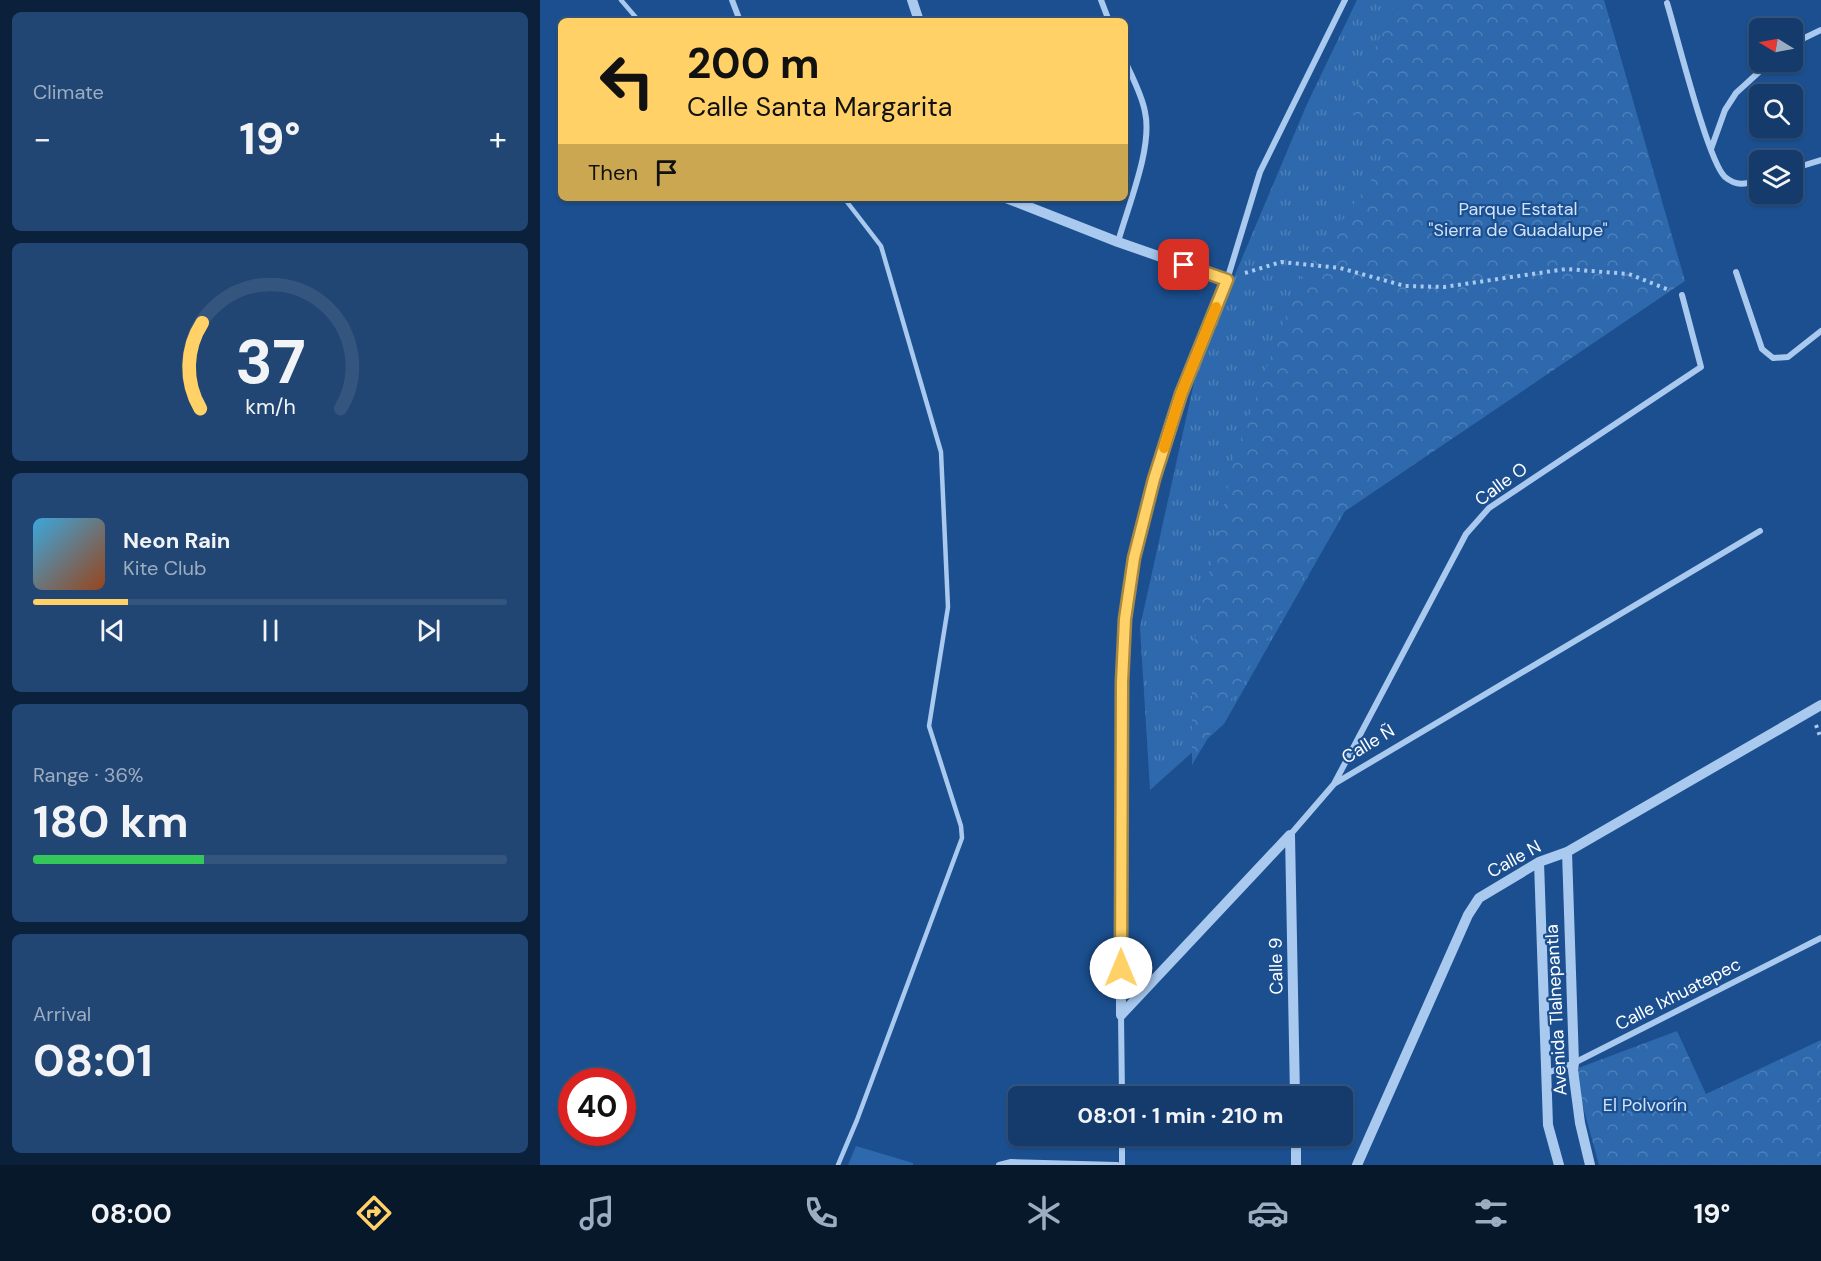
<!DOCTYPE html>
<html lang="en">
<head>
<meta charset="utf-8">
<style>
  body { margin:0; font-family:"DM Sans",sans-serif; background:#214673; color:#f1f3f6; height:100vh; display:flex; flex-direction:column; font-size:22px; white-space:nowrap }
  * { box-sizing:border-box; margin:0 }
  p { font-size:20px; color:#9dadc1 }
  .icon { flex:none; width:33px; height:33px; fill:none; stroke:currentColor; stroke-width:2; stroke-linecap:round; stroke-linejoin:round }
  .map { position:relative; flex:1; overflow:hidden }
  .panel { display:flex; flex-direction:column; gap:12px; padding:12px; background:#0b203b; width:540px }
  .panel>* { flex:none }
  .guide { position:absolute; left:18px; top:18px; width:570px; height:183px; border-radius:9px; box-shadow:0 2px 4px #0004,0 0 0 2px #33557e; background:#ffd166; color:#111; overflow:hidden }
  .needle { width:39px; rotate:280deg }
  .buttons { position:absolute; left:1209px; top:18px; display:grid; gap:12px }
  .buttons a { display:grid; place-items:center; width:54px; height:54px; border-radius:9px; background:#143b6b; box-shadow:0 2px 4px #0004,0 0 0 2px #33557e; font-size:30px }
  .speed { position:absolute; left:18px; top:1068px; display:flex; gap:12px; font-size:30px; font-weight:700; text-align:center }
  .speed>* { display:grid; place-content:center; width:78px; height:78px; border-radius:50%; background:#143b6b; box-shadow:0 2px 4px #0004,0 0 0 2px #33557e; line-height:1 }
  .speed .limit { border:9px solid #d22; background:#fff; color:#111 }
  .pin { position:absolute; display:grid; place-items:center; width:51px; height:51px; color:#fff; margin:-26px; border-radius:12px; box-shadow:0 3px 9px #0006 }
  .me { position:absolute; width:66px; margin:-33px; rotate:0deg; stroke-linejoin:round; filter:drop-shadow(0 0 4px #0008) }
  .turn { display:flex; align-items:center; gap:21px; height:126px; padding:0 30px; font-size:27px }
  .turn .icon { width:78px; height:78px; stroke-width:2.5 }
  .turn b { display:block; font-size:42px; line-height:51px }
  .then { display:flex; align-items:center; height:57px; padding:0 30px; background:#0003; gap:12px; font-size:22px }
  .big { font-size:45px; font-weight:700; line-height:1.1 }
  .panel .widget { flex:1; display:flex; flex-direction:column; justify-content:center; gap:9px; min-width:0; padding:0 21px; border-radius:9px; background:#214673 }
  .panel .dial { align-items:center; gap:0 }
  .dial svg { height:156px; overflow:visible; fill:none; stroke:#33557e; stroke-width:7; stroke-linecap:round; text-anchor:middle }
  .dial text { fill:#f1f3f6; stroke:none }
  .song { display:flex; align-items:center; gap:18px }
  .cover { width:72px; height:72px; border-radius:9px; background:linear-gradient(135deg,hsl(200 70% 55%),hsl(20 70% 35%)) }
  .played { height:6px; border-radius:3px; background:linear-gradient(90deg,#ffd166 20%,#33557e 20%) }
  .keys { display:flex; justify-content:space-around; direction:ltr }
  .heat { display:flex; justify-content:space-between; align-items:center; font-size:33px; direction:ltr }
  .charge { height:9px; border-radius:4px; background:linear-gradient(90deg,#34c759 36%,#33557e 0) }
  .trip { position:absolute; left:468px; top:1086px; width:345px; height:60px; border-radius:9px; background:#143b6b; box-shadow:0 2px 4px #0004,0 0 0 2px #33557e; font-weight:700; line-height:60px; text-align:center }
  .menu { display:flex; height:96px; justify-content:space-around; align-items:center; background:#08182b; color:#9dadc1 }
  .menu .icon { width:42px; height:42px }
  .menu .active { color:#ffd166 }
  .menu b { font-size:27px; color:#f1f3f6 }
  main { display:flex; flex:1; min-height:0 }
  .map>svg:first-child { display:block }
  .grass { fill:url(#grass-tufts) }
  .park { fill:url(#park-crowns) }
  .pitch { fill:#2e69ad }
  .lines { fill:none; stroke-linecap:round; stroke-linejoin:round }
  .path { stroke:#a9c9ee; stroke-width:4; stroke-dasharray:3 4.5; stroke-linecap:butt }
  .service { stroke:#a9c9ee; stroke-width:4.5 }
  .minor { stroke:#a9c9ee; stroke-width:6 }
  .tertiary { stroke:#a9c9ee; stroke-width:10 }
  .route-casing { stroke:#a68842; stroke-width:15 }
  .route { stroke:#ffd166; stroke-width:10 }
  .slow { stroke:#f59e0b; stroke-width:10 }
  .labels { text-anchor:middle; stroke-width:4.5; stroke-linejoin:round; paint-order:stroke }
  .park-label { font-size:18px; fill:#cfe3fa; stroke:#1b4f8f }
  .street-label { font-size:18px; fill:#fff; stroke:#1b4f8f }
</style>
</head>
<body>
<main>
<section class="panel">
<div class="widget"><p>Climate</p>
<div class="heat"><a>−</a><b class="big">19°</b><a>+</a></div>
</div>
<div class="widget dial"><svg viewBox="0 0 100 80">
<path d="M14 69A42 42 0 1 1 86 69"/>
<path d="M14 69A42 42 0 0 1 15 25" stroke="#ffd166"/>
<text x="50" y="56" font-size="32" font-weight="700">37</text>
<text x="50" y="72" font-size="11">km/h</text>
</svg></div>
<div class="widget">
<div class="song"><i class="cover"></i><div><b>Neon Rain</b><p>Kite Club</p></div></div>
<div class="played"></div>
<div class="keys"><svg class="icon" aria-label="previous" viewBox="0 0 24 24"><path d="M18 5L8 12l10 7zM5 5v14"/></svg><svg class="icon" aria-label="pause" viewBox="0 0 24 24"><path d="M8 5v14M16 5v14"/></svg><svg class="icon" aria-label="next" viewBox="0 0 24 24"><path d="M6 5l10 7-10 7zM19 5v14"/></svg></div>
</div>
<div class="widget"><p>Range · 36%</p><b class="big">180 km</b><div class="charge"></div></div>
<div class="widget"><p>Arrival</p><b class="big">08:01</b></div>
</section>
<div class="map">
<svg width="1281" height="1165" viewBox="0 0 1281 1165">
  <defs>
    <pattern id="grass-tufts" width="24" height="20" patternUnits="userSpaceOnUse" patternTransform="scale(1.5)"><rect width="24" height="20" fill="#2e69ad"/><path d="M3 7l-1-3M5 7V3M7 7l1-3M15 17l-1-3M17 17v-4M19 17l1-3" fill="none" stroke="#4d80b9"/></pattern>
    <pattern id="park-crowns" width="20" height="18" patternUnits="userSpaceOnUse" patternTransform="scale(1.5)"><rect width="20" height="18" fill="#2e69ad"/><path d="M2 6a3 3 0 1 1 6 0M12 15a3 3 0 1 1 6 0" fill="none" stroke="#4d80b9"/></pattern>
  </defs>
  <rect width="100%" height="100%" fill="#1b4f8f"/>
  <!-- grass -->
  <path class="grass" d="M817 0H1059L825 476 684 724 610 790 600 627 659 360 767 104Z"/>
  <!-- park -->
  <path class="park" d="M856 0H1064L1145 281 801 514 652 765V651L695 454 759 280 848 157 809 108Z
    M1137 1031 1166 1094 1281 1040V1165H1059L1033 1070Z"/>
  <!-- pitch -->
  <path class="pitch" d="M316 1146 373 1163V1165H308Z"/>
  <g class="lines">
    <!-- path -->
    <path class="path" d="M705 273 741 262 800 268 865 286 904 287 1026 269 1089 274 1129 290
      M1276 725 1281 739"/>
    <!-- service -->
    <path class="service" d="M81 0 99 21
      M298 1165 317 1120 422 838 421 826 389 726 408 607 401 452 341 246 304 198"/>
    <!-- minor -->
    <path class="minor" d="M192 0 200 21
      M561 0 569 21
      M1127 3C1136 32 1168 162 1185 177 1197 187 1206 184 1220 180
      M1252 44 1281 30
      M1171 149 1185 110 1196 93 1230 62
      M1252 169 1281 160
      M578 242C588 206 613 147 605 112 602 95 592 77 585 61
      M1196 272 1222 349 1233 358 1248 357 1281 331
      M687 280 720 172 805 0
      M794 784 926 534 949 508 1161 367 1142 295
      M750 835 794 784 1220 531
      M581 1015 582 1096
      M1007 1073 1034 1063 1281 938
      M582 1136V1165
      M459 1165 471 1162 577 1165"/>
    <!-- tertiary -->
    <path class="tertiary" d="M372 0 379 21
      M466 198 578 242 687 280C651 371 612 462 594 559 580 629 582 700 582 771 581 852 581 934 581 1015
      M750 835 755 1096
      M1027 852 1034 1063 1033 1070 1040 1123 1050 1165
      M999 862 1008 1125 1019 1165
      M581 1015 750 835
      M756 1136V1165
      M817 1165 928 915 939 898 999 862 1027 852 1281 705"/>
  </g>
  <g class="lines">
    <defs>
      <path id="route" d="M581 968 582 682 585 619 594 558 614 479 641 394 687 280 644 265"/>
    </defs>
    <!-- route casing -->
    <use href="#route" class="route-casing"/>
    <!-- route -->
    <use href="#route" class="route"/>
    <!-- slow -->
    <path class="slow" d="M624 448 641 394 676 307"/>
  </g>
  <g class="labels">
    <!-- park labels -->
    <g class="park-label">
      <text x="978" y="215">Parque Estatal<tspan x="978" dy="21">"Sierra de Guadalupe"</tspan></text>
      <text x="1105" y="1111">El Polvorín</text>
    </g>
    <!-- street labels -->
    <g class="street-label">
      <text transform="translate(961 484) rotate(-36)" y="6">Calle O</text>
      <text transform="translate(828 744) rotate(-31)" y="6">Calle Ñ</text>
      <text transform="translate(974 859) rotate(-29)" y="6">Calle N</text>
      <text transform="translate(736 966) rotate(-91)" y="6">Calle 9</text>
      <text transform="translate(1138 994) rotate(-27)" y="6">Calle Ixhuatepec</text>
      <text transform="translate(1016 1010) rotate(-93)" y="6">Avenida Tlalnepantla</text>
    </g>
  </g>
</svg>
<div class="buttons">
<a><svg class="needle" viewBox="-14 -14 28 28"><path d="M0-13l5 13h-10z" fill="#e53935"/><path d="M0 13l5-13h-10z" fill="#9dadc1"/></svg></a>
<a><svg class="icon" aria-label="search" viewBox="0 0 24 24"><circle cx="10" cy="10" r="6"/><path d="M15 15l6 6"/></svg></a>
<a><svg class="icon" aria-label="layers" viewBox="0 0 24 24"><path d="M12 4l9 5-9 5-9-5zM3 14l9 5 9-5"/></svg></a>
</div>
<div class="speed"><div class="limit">40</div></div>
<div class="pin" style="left:644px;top:265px;background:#d93025"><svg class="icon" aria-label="arrive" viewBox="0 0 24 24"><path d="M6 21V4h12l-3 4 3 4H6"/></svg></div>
<svg class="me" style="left:581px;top:968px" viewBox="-20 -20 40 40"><circle r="19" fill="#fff"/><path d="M0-13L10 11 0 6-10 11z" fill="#ffd166"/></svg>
<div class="trip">08:01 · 1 min · 210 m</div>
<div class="guide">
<div class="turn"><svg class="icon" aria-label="left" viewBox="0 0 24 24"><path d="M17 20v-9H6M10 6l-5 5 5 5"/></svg><div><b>200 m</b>Calle Santa Margarita</div></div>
<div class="then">Then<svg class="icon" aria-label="arrive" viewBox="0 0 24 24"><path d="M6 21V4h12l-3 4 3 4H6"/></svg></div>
</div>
</div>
</main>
<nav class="menu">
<b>08:00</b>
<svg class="icon active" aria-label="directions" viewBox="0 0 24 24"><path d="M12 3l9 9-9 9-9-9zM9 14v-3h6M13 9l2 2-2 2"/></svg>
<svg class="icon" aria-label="music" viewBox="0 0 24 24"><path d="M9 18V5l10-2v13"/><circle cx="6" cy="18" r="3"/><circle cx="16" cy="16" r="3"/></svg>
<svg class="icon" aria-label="phone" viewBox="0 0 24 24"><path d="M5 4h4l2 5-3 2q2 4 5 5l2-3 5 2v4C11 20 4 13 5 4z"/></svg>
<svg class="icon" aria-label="climate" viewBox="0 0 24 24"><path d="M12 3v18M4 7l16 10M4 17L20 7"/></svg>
<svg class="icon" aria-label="car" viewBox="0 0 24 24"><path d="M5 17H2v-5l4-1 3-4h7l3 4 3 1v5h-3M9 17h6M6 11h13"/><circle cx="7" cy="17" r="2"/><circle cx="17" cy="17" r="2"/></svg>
<svg class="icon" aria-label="filters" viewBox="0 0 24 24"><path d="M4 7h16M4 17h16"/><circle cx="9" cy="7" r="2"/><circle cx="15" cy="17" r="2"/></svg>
<b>19°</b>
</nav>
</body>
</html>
